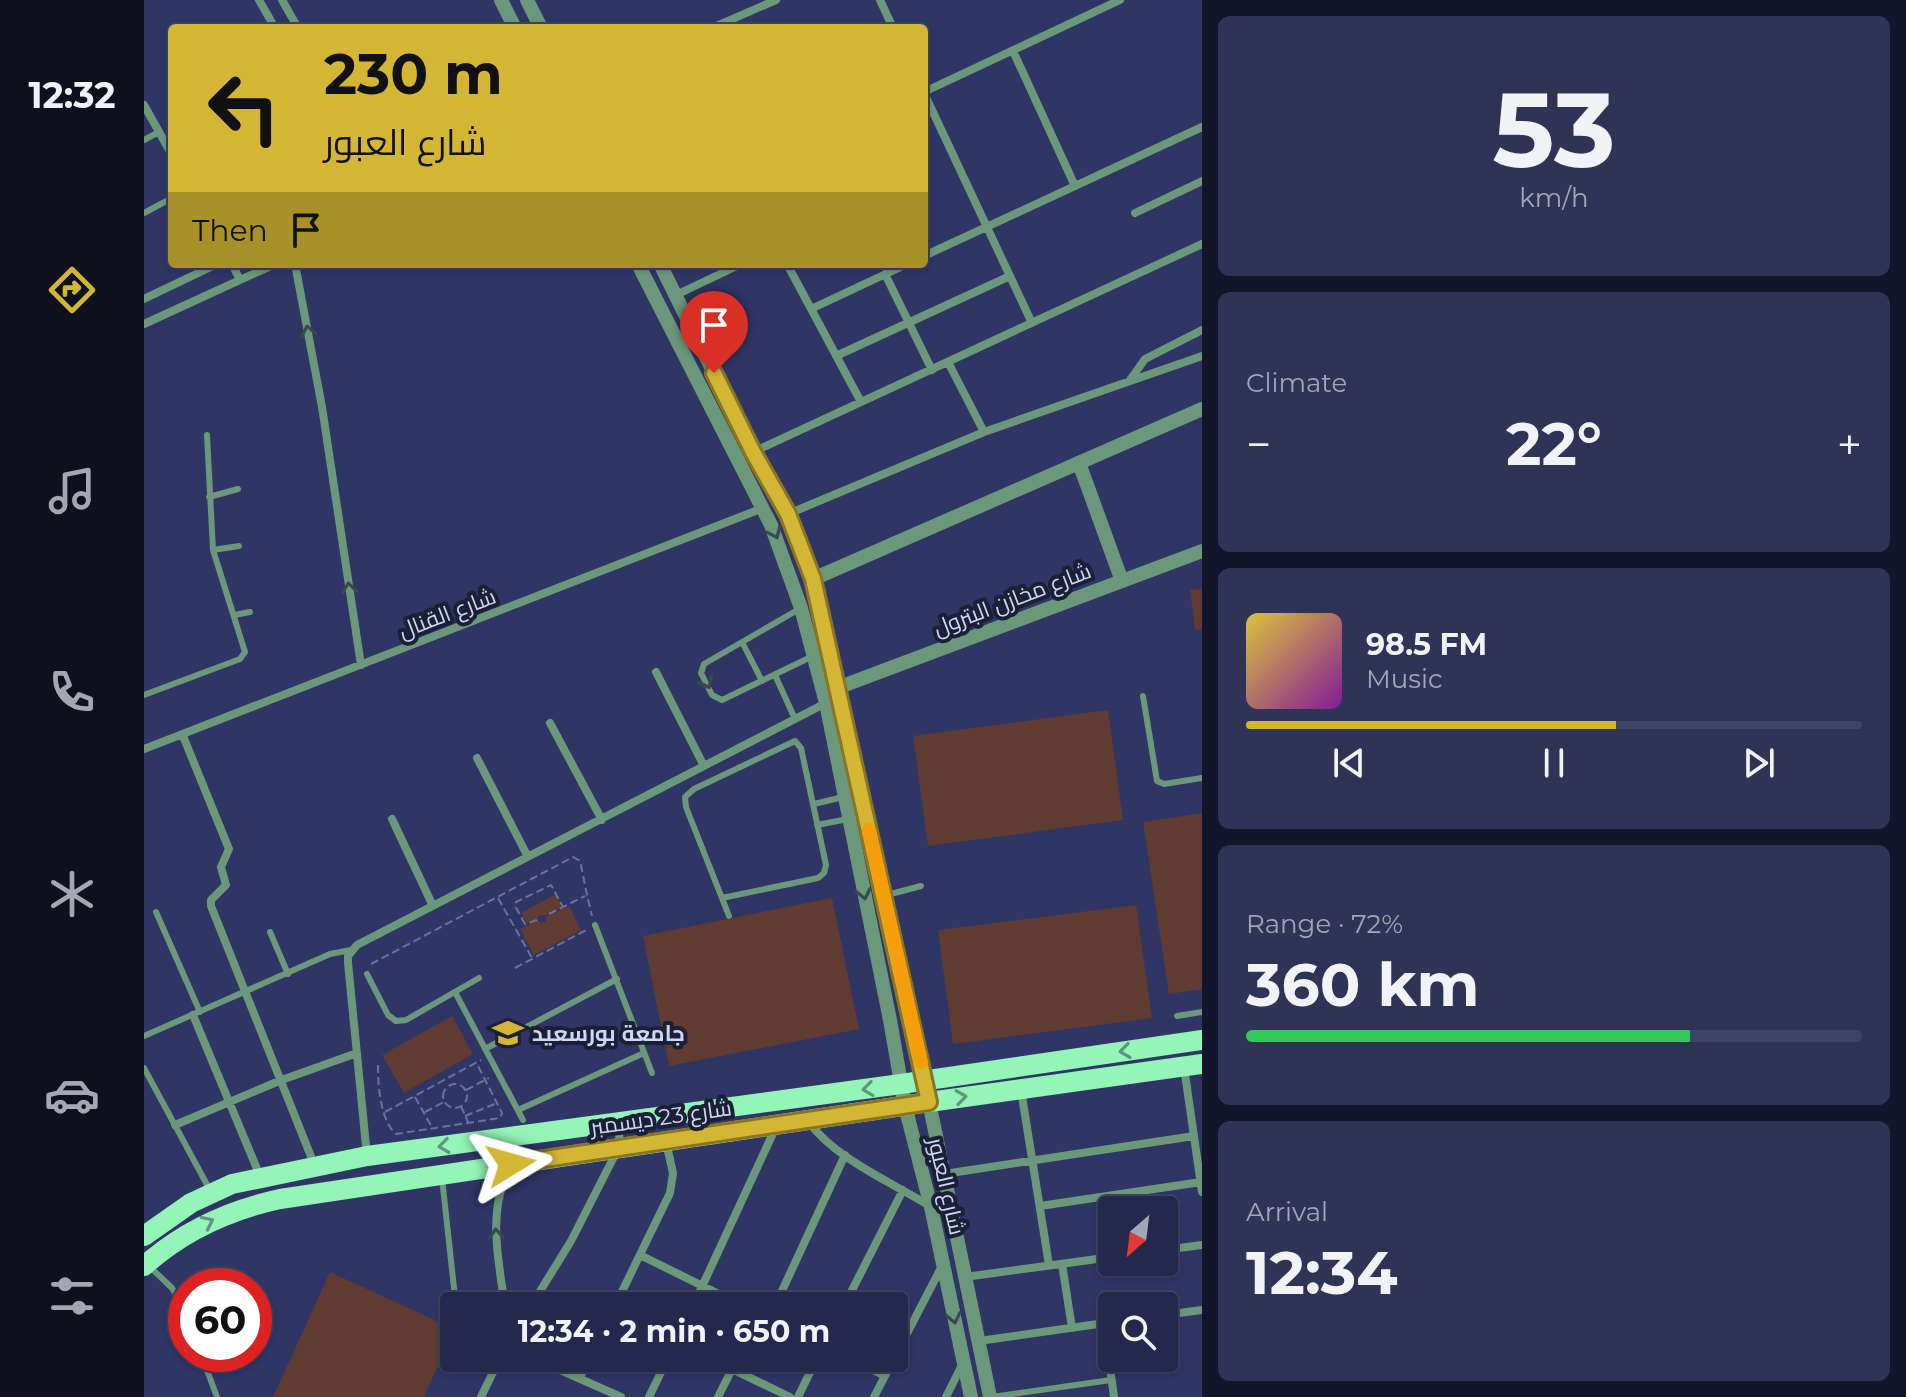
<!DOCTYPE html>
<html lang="en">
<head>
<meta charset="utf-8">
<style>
  body { margin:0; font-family:Montserrat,Cairo,sans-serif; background:#2f3456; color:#f1f3f6; height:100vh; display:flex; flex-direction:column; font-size:30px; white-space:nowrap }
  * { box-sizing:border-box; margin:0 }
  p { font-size:26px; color:#a3a6b5 }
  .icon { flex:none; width:44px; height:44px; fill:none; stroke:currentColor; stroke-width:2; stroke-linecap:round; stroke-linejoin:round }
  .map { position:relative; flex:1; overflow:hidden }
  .details { display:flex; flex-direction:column; gap:16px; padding:16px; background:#13162a; width:704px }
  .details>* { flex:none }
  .top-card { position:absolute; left:24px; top:24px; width:760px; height:244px; border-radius:8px; box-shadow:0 2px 6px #0004,0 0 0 2px #404464; background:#d4b635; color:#111; overflow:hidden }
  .needle { width:52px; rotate:208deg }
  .fabs { position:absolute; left:954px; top:1196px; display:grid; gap:16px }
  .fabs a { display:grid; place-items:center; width:80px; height:80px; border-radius:8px; background:#23284c; box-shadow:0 2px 6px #0004,0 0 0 2px #404464; font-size:40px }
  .speed { position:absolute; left:24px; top:1268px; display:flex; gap:16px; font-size:40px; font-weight:700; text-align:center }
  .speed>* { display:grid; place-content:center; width:104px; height:104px; border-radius:50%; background:#23284c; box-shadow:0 2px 6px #0004,0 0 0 2px #404464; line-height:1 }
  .speed .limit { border:12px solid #d22; background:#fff; color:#111 }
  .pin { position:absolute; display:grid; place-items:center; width:68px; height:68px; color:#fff; margin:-82px -34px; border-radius:50% 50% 50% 0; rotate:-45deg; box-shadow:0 0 8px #0007 }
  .pin .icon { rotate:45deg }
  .me { position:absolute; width:88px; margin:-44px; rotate:82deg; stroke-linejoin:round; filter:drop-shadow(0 0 6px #0008) }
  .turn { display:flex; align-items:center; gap:28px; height:168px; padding:0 24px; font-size:36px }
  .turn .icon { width:104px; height:104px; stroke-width:2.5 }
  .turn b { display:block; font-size:56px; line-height:68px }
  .then { display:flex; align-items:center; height:76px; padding:0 24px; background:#0003; gap:16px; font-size:30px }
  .big { font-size:60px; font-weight:700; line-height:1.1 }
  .details .card { flex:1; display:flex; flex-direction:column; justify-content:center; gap:12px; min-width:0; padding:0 28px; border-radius:12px; background:#2f3456 }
  .details .dial { align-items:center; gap:0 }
  .dial b { font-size:104px; line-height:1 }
  .song { display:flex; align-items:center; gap:24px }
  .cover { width:96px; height:96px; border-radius:12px; background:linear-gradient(135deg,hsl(50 70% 55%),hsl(290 70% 35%)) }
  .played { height:8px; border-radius:4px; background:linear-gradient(90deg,#d4b635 60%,#404464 60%) }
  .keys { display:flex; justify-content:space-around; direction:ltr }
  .heat { display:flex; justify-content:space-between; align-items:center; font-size:44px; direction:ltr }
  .charge { height:12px; border-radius:6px; background:linear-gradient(90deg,#34c759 72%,#404464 0) }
  .trip { position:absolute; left:296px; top:1292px; width:468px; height:80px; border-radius:8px; background:#23284c; box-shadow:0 2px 6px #0004,0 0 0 2px #404464; font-weight:700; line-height:80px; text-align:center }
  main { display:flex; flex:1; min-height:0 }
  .dock { display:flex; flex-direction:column; width:144px; justify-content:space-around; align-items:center; background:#0e101e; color:#a3a6b5 }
  .dock .icon { width:56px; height:56px }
  .dock .active { color:#d4b635 }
  .dock b { font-size:36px; color:#f1f3f6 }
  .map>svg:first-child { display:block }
  .green { fill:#603b31 }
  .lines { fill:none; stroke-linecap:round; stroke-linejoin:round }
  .path { stroke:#6b719a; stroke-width:2; stroke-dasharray:8 4; stroke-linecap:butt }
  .service { stroke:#6b977a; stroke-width:6 }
  .minor { stroke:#6b977a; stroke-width:8 }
  .tertiary { stroke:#6b977a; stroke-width:14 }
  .primary { stroke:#95f4b8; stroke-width:20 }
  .oneway { stroke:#384a4e }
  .oneway2 { stroke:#5f957e }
  .route-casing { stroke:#8a7622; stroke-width:20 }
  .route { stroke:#d4b635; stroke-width:14 }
  .slow { stroke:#f59e0b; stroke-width:14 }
  .labels { text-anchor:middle; stroke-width:8; stroke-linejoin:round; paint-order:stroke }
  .street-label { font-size:22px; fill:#d0d7f5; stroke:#1c2036 }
  .poi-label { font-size:22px; font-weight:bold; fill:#d0d7f5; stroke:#1c2036; text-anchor:start }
</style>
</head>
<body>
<main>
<nav class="dock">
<b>12:32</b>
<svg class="icon active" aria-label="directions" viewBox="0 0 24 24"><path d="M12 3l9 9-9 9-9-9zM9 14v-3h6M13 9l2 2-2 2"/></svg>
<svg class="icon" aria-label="music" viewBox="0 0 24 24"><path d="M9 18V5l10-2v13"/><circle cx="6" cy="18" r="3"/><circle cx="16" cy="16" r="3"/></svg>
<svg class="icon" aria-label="phone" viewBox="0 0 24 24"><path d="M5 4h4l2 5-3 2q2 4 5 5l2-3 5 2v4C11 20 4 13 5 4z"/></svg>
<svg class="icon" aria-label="climate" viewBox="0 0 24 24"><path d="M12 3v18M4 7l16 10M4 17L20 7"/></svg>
<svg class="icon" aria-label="car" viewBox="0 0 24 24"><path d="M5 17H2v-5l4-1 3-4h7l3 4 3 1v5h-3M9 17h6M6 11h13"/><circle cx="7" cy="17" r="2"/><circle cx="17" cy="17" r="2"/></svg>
<svg class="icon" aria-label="filters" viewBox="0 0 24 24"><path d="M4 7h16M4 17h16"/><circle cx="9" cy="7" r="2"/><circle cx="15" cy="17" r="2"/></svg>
</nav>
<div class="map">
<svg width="1058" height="1397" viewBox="0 0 1058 1397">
  <rect width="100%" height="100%" fill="#2f3565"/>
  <!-- green -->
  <path class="green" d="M1058 589V629L1051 630 1046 590Z
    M964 710 979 820 784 846 769 736Z
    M1058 813V989L1025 994 999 822Z
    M412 894 418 907 402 915H395L394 919 383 923 377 913Z
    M688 898 715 1029 525 1066 499 936Z
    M992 905 1008 1018 809 1044 794 930Z
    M425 906 437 930 390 955 376 929 394 920 397 923 402 921 403 916Z
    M308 1016 329 1054 260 1093 238 1055Z
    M186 1272 310 1329 280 1397H129Z"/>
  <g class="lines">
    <!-- path -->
    <path class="path" d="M354 898 388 958
      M405 914 441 896
      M393 920 381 924 371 906 372 902 407 885 419 907
      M227 964 429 857 436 861C440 879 443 897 448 916
      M371 968 444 929
      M234 1065C234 1085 236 1120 252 1134L356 1118 358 1113 332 1062
      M299 1096a12 12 0 1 1 24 0a12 12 0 1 1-24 0Z
      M322 1090 345 1078
      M271 1097 289 1129
      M317 1106 324 1122
      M241 1112 337 1060
      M281 1112 300 1102
      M321 1116 353 1103"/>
    <!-- service -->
    <path class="service" d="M0 140 15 132
      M0 213 28 198
      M65 497 94 489
      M69 550 95 546
      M657 608 560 664 557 673 568 695 578 700 669 656
      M90 615 106 612
      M598 642 618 681
      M631 675 651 719
      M0 695 96 659 101 652 69 550 63 435
      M999 696 1013 781 1020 784 1058 778
      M670 804 699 797
      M673 825 704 819
      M739 896 777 886
      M578 898 674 878 680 873 682 865 657 748 651 741 550 789 541 797 542 807 585 916
      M12 912 56 1012
      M451 925 508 1073
      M126 932 144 974
      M223 974 244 1015 252 1021 262 1020 335 978
      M311 992 379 1120
      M1033 1016 1058 1012
      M0 1036 186 954 207 950
      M341 1049 473 979
      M0 1068 67 1192
      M374 1110 500 1053
      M298 1178 312 1306
      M5 1266 28 1288 42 1311
      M57 1354 73 1397
      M848 1397 967 1380"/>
    <!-- minor -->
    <path class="minor" d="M115 0 131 28
      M138 0 154 28
      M736 0 749 28
      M568 28 632 0
      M869 51 931 186
      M780 92 976 0
      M780 93 888 323
      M0 105 28 155
      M991 213 1058 181
      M780 256 1058 127
      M88 264 96 280
      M151 264 178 407 217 665
      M643 264 717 402
      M741 274 788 370
      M532 295 597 264
      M0 299 73 264
      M667 309 763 264
      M0 324 131 264
      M692 356 866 276
      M804 362 840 432
      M986 380 1001 359 1058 330
      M609 452 1058 244
      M644 514 840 432 1058 356
      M512 672 560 766
      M406 723 458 820
      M39 736 85 849 77 867 82 885 67 900V906L170 1164
      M0 749 619 508
      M333 758 383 855
      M248 819 289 906
      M49 1015 116 1176
      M1040 1067 1058 1192
      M877 1090 905 1265
      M664 1121C690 1158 747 1182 786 1206
      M31 1125 135 1081 213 1053
      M223 1156 204 963V956L213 945 682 703
      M800 1174 1050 1136
      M896 1206 1057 1182
      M1020 1250 1058 1245
      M496 1255 599 1306
      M918 1264 928 1328
      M821 1277 968 1257
      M361 1306C354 1258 343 1211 366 1166
      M387 1306 427 1241 476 1145 474 1122
      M471 1306 526 1193 529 1173 522 1142
      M549 1306 631 1129
      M631 1306 701 1155
      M700 1306 759 1190
      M1020 1315 1058 1310
      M960 1323 970 1397
      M835 1341 968 1322
      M389 1358 477 1397
      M565 1358 646 1397
      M705 1358 741 1376
      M436 1377 446 1358
      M337 1397 356 1358
      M505 1397 524 1358
      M574 1397 588 1369
      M654 1397 673 1358
      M730 1397 798 1266
      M802 1397 819 1363"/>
    <!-- tertiary -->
    <path class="tertiary" d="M357 0 371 28
      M383 0 397 28
      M494 264 627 525 657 608 682 703 746 1020 761 1106 787 1207 827 1397
      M516 264 609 452 644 514 669 579 785 1102 846 1397
      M935 463 978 581
      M669 579 1058 409
      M693 688 1058 551"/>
    <!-- primary -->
    <path class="primary" d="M0 1236 47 1203 88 1184 223 1156 757 1084 1058 1040
      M0 1266C39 1231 85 1210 136 1199L785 1102 1058 1064"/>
  </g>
  <!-- one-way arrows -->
  <defs><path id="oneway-chevron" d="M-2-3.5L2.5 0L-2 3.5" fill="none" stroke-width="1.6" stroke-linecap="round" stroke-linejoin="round" transform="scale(2)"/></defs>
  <g class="oneway">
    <use href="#oneway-chevron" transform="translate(164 331) rotate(-101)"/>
    <use href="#oneway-chevron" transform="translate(631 533) rotate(66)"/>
    <use href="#oneway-chevron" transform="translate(205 588) rotate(-98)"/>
    <use href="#oneway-chevron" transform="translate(563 683) rotate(64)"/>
    <use href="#oneway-chevron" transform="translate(720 894) rotate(78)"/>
    <use href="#oneway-chevron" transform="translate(352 1234) rotate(-93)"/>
    <use href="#oneway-chevron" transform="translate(810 1318) rotate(78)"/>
  </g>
  <g class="oneway2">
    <use href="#oneway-chevron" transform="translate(981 1051) rotate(172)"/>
    <use href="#oneway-chevron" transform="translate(724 1089) rotate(172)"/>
    <use href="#oneway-chevron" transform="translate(817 1097) rotate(-8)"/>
    <use href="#oneway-chevron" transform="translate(300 1146) rotate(173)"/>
    <use href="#oneway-chevron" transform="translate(64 1222) rotate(-26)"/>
  </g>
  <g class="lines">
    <defs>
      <path id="route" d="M367 1164 785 1102 669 579 644 514 609 452 570 373"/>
    </defs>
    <!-- route casing -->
    <use href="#route" class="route-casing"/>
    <!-- route -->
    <use href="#route" class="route"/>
    <!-- slow -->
    <path class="slow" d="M725 830 777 1062"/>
  </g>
  <!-- icons -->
  <defs>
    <symbol id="university-bare" viewBox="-9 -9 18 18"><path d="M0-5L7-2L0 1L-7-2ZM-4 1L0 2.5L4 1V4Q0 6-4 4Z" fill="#d4b635" stroke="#1c2036" stroke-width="2.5" paint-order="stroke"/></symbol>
  </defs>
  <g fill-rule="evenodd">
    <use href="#university-bare" x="342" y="1011" width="44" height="44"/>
  </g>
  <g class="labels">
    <!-- street labels -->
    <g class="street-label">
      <text transform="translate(868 599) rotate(-21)" y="8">شارع مخازن البترول</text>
      <text transform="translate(303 613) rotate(-21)" y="8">شارع القنال</text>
      <text transform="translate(517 1117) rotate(-8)" y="8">شارع 23 ديسمبر</text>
      <text transform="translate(803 1186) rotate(77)" y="8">شارع العبور</text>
    </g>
    <!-- poi labels -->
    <g class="poi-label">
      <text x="388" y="1041">جامعة بورسعيد</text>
    </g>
  </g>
</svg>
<div class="fabs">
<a><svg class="needle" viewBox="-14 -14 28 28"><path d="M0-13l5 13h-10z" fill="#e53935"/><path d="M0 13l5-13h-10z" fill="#a3a6b5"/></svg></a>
<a><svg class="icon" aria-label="search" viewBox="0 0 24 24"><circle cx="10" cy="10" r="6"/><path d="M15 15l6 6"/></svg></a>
</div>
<div class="speed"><div class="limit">60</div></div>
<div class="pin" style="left:570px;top:373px;background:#d93025"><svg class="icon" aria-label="arrive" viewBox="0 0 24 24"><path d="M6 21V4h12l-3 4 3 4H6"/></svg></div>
<svg class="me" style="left:367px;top:1164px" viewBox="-20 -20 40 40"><path d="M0-17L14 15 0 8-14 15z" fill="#d4b635" stroke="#fff" stroke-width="4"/></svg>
<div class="trip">12:34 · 2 min · 650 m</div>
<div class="top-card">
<div class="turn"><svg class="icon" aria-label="left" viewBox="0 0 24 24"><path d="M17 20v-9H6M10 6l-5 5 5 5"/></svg><div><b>230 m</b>شارع العبور</div></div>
<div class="then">Then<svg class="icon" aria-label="arrive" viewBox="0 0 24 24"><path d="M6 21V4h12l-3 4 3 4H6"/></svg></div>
</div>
</div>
<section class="details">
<div class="card dial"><b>53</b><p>km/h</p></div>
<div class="card"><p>Climate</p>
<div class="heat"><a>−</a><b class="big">22°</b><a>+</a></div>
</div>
<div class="card">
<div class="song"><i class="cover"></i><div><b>98.5 FM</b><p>Music</p></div></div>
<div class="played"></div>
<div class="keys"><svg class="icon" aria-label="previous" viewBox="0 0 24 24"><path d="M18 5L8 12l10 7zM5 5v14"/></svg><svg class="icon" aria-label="pause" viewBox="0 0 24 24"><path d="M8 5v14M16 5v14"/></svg><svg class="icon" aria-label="next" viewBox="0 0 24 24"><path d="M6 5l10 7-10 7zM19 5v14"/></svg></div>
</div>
<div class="card"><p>Range · 72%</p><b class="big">360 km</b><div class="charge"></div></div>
<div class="card"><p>Arrival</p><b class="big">12:34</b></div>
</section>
</main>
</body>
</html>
